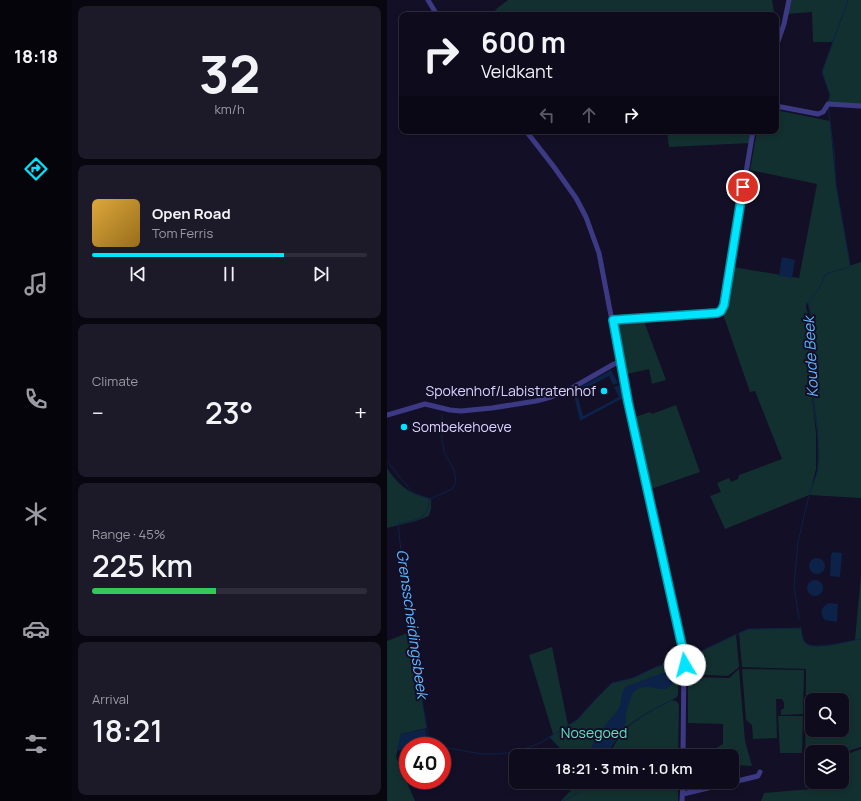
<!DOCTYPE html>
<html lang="en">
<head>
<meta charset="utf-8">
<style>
  body { margin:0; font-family:Manrope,sans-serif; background:#1c1929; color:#f1f3f6; height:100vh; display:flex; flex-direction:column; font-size:15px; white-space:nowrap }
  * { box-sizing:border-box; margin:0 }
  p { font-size:13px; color:#9b9ba3 }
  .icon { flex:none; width:22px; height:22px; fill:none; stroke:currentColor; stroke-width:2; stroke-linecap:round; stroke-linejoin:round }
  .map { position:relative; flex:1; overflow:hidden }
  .details { display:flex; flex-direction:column; gap:6px; padding:6px; background:#08060f; width:315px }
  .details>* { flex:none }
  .guide { position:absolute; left:12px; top:12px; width:380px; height:122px; border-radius:8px; box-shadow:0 2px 6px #0003,0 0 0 1px #2e2b3b; background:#0e0b1c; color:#f1f3f6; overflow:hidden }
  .fabs { position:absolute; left:418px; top:693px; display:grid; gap:8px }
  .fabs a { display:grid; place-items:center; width:44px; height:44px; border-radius:8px; background:#0e0b1c; box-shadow:0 2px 6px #0003,0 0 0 1px #2e2b3b; font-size:20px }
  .speed { position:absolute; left:12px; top:737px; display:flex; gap:8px; font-size:20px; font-weight:700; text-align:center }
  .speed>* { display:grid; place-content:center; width:52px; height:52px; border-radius:50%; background:#0e0b1c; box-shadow:0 2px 6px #0003,0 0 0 1px #2e2b3b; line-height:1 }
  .speed .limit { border:6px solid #d22; background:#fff; color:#111 }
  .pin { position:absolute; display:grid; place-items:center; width:34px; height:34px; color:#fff; margin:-17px; border:2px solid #fff; border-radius:50%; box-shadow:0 1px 4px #0007 }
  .me { position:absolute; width:44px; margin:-22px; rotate:352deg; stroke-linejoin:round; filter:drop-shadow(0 0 3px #0008) }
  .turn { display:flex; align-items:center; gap:14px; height:84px; padding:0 16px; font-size:18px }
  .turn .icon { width:52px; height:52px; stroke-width:2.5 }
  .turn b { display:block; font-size:28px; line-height:34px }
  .lanes { display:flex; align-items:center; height:38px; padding:0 16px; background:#0003; justify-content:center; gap:20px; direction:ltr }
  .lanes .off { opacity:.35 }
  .big { font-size:30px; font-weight:600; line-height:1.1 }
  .details .card { flex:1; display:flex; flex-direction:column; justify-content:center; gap:6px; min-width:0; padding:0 14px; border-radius:8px; background:#1c1929 }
  .details .dial { align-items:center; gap:0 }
  .dial b { font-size:52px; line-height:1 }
  .song { display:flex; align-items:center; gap:12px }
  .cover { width:48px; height:48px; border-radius:6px; background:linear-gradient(135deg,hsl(40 70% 55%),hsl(40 70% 35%)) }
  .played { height:4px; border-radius:2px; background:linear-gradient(90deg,#00e5ff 70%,#2e2b3b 70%) }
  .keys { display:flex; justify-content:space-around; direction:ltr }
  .heat { display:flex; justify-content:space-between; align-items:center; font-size:22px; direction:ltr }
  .charge { height:6px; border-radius:3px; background:linear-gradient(90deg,#34c759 45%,#2e2b3b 0) }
  .trip { position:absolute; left:122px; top:749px; width:230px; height:40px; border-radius:8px; background:#0e0b1c; box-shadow:0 2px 6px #0003,0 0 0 1px #2e2b3b; font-weight:600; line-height:40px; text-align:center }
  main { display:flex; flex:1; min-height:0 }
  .tab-bar { display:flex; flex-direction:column; width:72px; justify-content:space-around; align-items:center; background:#06040b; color:#9b9ba3 }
  .tab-bar .icon { width:28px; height:28px }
  .tab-bar .on { color:#00e5ff }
  .tab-bar b { font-size:18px; color:#f1f3f6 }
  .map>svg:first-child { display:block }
  .green { fill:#12302f; fill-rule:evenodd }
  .water { fill:#0c2248 }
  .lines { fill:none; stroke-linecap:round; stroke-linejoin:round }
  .stream { stroke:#0c2248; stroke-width:1 }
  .minor { stroke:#3d3a85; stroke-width:5 }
  .route-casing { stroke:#0095a6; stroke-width:10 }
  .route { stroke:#00e5ff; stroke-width:7 }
  .poi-dot { fill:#00e5ff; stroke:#130f26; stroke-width:1.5 }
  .labels { text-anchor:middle; stroke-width:4; stroke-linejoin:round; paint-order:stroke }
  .poi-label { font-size:14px; fill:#d9d4ff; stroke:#130f26; text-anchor:end }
  .park-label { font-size:14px; fill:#5fe0c0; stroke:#130f26 }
  .water-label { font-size:15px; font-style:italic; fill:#62b6ff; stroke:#130f26 }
</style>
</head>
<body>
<main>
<nav class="tab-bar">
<b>18:18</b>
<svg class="icon on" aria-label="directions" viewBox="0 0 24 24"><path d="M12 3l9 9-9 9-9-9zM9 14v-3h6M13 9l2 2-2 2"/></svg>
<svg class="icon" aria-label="music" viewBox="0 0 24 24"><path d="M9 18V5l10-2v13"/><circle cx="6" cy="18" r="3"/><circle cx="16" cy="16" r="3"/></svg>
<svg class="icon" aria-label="phone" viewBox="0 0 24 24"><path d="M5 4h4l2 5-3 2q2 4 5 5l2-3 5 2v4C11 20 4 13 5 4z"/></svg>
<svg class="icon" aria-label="climate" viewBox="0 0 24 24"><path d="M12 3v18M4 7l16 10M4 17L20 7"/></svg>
<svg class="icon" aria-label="car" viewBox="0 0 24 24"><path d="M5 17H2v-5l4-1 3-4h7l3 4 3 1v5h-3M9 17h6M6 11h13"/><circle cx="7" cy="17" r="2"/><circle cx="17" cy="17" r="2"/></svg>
<svg class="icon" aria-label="filters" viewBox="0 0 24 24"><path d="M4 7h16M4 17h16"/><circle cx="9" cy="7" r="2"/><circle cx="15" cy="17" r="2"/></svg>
</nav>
<section class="details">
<div class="card dial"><b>32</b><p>km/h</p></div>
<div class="card">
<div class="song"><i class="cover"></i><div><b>Open Road</b><p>Tom Ferris</p></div></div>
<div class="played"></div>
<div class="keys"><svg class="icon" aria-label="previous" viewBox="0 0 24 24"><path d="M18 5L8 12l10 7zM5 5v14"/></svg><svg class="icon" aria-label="pause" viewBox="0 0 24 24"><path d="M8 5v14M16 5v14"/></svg><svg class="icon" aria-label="next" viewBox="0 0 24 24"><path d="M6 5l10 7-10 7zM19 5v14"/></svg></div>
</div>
<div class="card"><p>Climate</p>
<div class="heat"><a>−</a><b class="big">23°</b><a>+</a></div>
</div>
<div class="card"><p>Range · 45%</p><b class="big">225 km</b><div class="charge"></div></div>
<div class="card"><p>Arrival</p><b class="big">18:21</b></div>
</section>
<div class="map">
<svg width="474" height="801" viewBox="0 0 474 801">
  <rect width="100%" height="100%" fill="#130f26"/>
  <!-- green -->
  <path class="green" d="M121 0H385L387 12 352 15H112L108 10Z
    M402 0H474V106L441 104 443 95 435 72 446 42H426L425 12 399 14Z
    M389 110 443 121 449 185 463 264 462 266 474 262V498L422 495 338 529 323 496 334 492 330 483 342 478 344 482 351 479 352 475 395 459 368 391 363 392 336 314H338L346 267 412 278 430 184 363 170 370 131H389ZM420 302C431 328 424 360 425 388 425 419 440 455 425 485L429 469V433L424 389 425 329 419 307Z
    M280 131H366L364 143 282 147Z
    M256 319 279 380 265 384 262 369 240 374 229 323 231 321Z
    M289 405 313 472 264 489 248 417 263 412 265 414Z
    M0 468C6 478 16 488 26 493 31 496 38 496 44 499V509L42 516 29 521 0 528Z
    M474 574V747L455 753V752H425V782H429L425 787H418L419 669 355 667 352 633 361 629 414 628C415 633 415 639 419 643 427 651 458 642 468 640ZM425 700H455V730H425Z
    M23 632 40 728 14 734 9 757 28 801H0V641Z
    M349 634 352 667 341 676 302 674V657Z
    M165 647 181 725 190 720 208 700 225 683 246 678 269 667 292 660 291 694 290 697 258 714 236 729 218 756H180L162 737 166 734 142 655Z
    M352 669 358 741 365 766 345 765V756H316L336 744V724L301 723V677L342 678Z
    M355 669 417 670 416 714 394 715V710L397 708V703L395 699H389L390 738 366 739 365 725 359 720Z
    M285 700 289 701 292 704 291 756H221L236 730 259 714Z
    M391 716H416L415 753H393Z
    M474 749V801H374L377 793 425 789 431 782H455V756Z
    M205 782H291V801H174L185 789H196Z"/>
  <!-- water -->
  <path class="water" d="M395 257 408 260 405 278 392 276Z
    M224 370 231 383 226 385 222 376 190 393 196 416 232 397 227 387 232 385 236 398 193 421 186 391Z
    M446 552 455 553 453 577 443 576 444 555Z
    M422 566a8 8 0 1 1 16 0a8 8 0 1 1-16 0Z
    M420 588a8 8 0 1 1 16 0a8 8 0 1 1-16 0Z
    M442 603 451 604 450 622 438 620C432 614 434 606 442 603Z
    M275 673C279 673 282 673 284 676 286 680 285 686 281 688 272 692 260 681 246 692L239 712V722L218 756H205C199 745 224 719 230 711 237 703 231 693 240 686Z
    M38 729 42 746H21V748L10 751 14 734Z"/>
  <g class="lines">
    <!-- stream -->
    <path class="stream" d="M441 102 443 95 435 72 461 0
      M0 461 25 492 42 499
      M42 499C43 520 27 520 11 524L23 632 43 746H44
      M43 499 65 489 69 482 67 470 57 452 55 439V414
      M412 619 407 586 411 542 422 495 431 470V432L425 388 426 329 421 302 431 290 439 274 462 267 463 264 449 185 447 152 441 107
      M414 629C415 634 415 641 420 644 428 650 463 641 474 639
      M302 657 361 629 414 628
      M163 737 180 756
      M55 747 95 754H111L129 752 153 743 190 720 208 700 225 683 246 678 269 667 292 660
      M218 756 236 729 258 714 290 697
      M190 788 198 785 202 782
      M177 801 190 793V791"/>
    <!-- minor -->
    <path class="minor" d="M41 0 50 15
      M389 47 397 24 402 0
      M389 106 431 114 436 112 441 104 474 106
      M139 131 167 167 189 198 199 217 212 253 238 389 297 655 296 756
      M226 320 330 313 336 309 366 131
      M0 415 38 404 63 410 74 411 105 408 149 401 164 397 185 388 227 364 233 362
      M296 794 367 777 371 776 373 772
      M295 801 296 782"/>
  </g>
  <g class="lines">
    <defs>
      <path id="route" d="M298 665 297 655 241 402 226 320 330 313 334 311 337 305 356 187"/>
    </defs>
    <!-- route casing -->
    <use href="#route" class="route-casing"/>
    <!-- route -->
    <use href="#route" class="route"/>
  </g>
  <!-- markers -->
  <g class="poi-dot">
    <circle cx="217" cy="391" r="4"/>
    <circle cx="17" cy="427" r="4"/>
  </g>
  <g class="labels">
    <!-- poi labels -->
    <g class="poi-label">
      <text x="209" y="396">Spokenhof/Labistratenhof</text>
      <text x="25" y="432" text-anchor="start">Sombekehoeve</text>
    </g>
    <!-- park labels -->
    <g class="park-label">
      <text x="207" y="738">Nosegoed</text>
    </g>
    <!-- water labels -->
    <g class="water-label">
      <text transform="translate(424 357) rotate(-93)" y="5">Koude Beek</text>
      <text transform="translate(25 624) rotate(82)" y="5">Grensscheidingsbeek</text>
    </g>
  </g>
</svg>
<div class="fabs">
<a><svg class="icon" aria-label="search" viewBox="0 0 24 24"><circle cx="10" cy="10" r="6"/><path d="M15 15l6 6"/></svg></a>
<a><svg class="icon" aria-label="layers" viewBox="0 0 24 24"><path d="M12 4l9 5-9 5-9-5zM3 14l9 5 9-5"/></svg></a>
</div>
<div class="speed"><div class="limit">40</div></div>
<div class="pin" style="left:356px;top:187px;background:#d93025"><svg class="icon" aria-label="arrive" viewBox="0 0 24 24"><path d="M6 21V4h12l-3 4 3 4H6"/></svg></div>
<svg class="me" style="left:298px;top:665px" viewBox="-20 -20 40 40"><circle r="19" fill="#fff"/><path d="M0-13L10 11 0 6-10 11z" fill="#00e5ff"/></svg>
<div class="trip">18:21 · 3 min · 1.0 km</div>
<div class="guide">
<div class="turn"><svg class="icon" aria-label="right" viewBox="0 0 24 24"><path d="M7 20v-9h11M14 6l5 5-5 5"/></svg><div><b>600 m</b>Veldkant</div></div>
<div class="lanes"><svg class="icon off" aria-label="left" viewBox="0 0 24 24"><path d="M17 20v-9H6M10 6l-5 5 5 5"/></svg><svg class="icon off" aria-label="ahead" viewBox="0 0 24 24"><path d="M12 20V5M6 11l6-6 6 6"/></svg><svg class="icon" aria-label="right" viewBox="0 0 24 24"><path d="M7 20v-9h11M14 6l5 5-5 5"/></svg></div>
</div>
</div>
</main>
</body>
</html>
